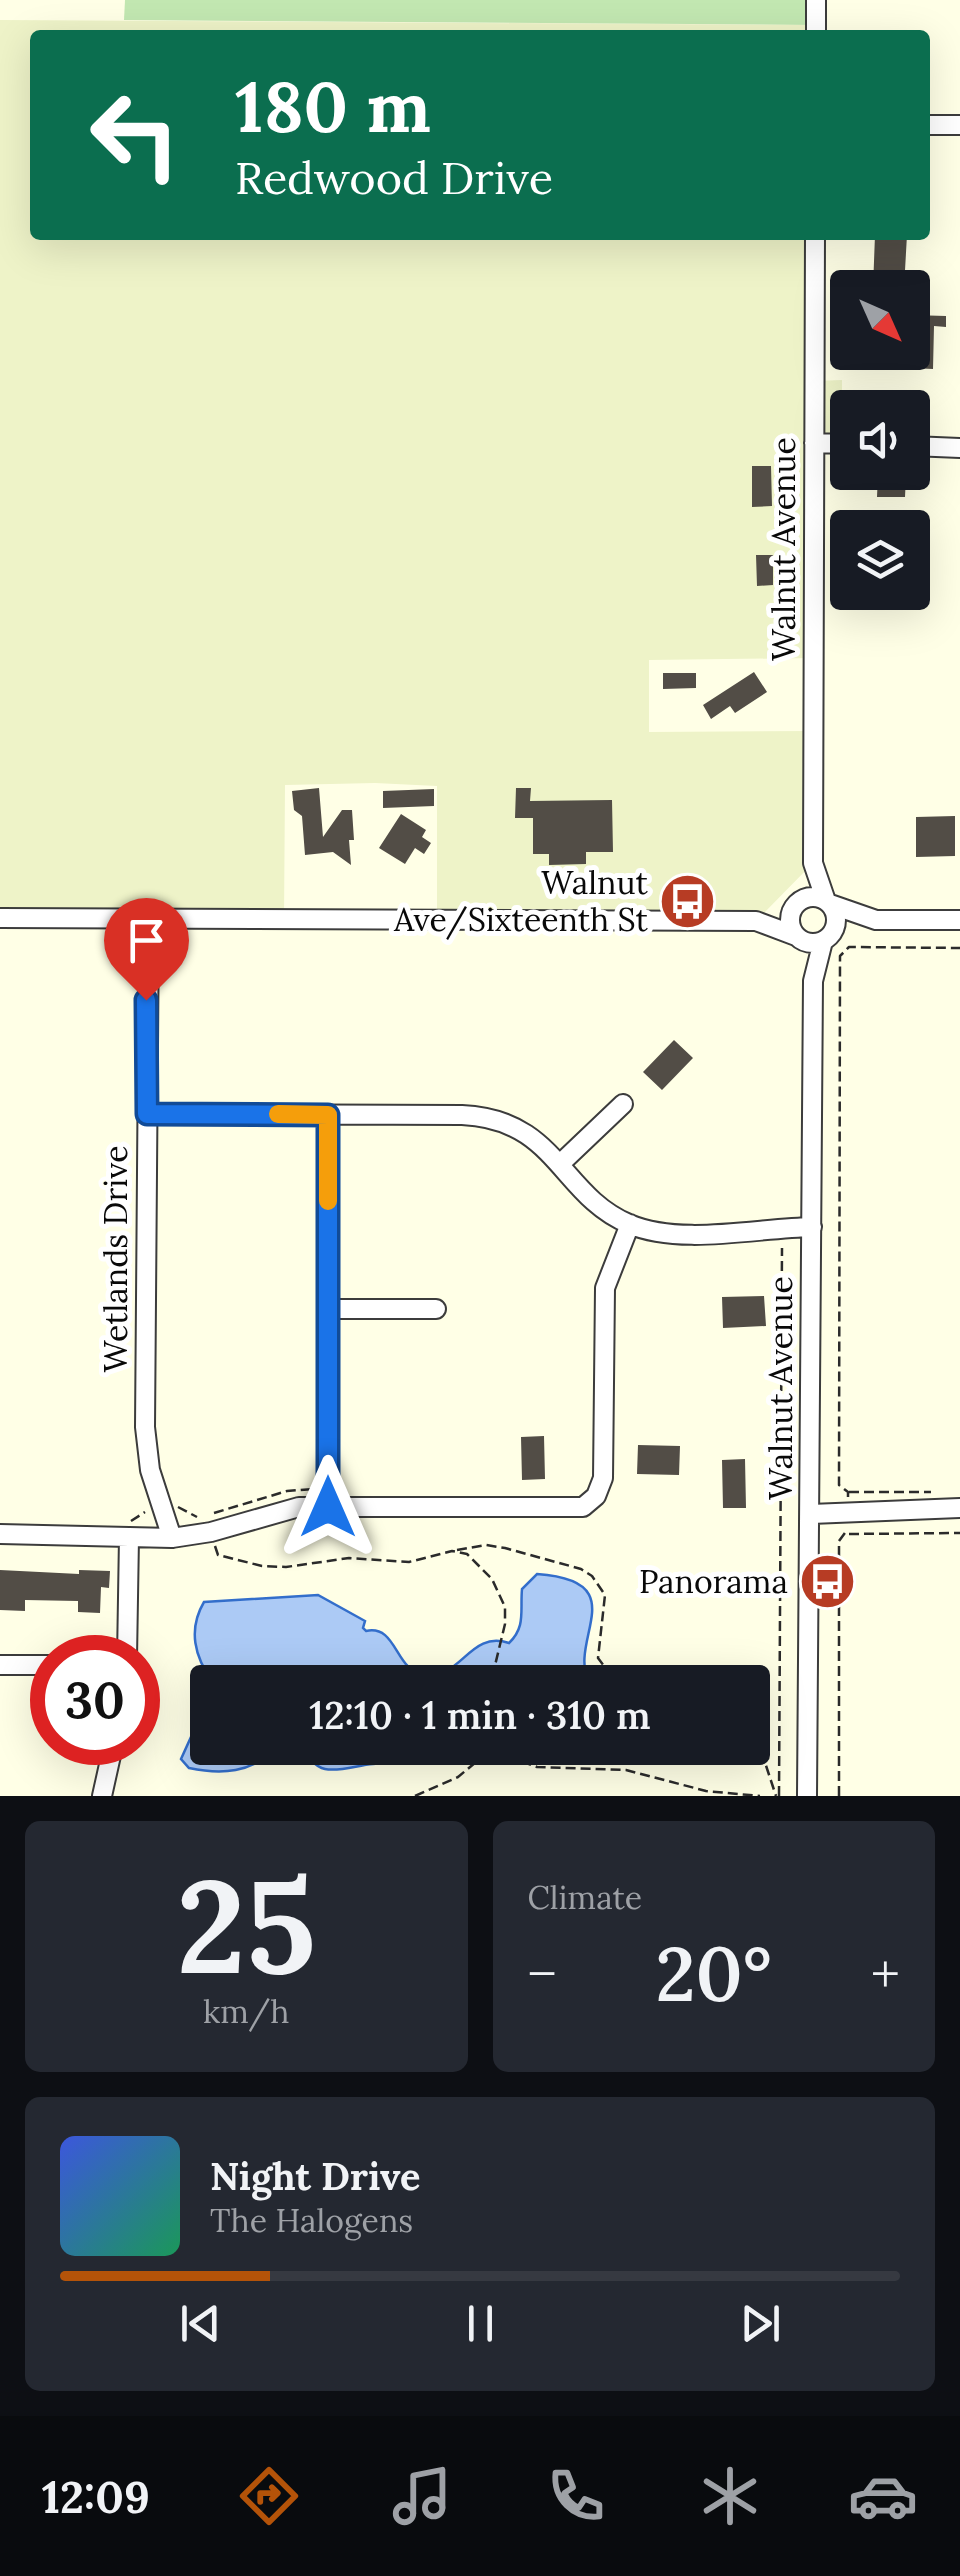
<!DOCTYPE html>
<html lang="en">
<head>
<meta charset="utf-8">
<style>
  body { margin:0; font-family:Lora,serif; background:#242831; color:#f1f3f6; height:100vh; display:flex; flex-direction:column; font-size:38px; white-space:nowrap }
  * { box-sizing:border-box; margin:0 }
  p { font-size:32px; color:#9ea1a6 }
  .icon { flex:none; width:55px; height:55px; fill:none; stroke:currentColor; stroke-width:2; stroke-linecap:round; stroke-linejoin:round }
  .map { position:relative; height:1796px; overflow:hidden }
  .sheet { display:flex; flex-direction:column; gap:25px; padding:25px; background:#0d0f14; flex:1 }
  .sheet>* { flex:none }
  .top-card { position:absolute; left:30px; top:30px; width:900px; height:210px; border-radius:10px; box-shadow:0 10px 40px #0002; background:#0b6e4f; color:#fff; overflow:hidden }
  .needle { width:65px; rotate:135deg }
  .controls { position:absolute; left:830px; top:270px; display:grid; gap:20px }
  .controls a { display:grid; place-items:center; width:100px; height:100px; border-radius:10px; background:#171b24; box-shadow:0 10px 40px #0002; font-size:50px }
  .speed { position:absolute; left:30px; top:1635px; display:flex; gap:20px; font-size:50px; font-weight:700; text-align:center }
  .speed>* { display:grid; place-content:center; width:130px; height:130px; border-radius:50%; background:#171b24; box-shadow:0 10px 40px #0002; line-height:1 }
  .speed .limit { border:15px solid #d22; background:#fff; color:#111 }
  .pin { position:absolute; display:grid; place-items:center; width:85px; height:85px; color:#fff; margin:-102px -42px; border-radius:50% 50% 50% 0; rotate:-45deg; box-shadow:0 0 10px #0007 }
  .pin .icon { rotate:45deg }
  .me { position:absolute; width:110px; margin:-55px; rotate:0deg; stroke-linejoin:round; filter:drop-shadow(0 0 8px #0008) }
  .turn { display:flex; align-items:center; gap:35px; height:210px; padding:0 40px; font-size:45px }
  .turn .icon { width:130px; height:130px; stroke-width:2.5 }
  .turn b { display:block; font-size:70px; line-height:85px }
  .big { font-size:75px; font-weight:600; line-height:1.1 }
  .sheet .widget { flex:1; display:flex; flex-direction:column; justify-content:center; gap:15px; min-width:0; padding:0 35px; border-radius:15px; background:#242831 }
  .sheet .dial { align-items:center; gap:0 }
  .dial b { font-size:130px; line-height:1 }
  .song { display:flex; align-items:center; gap:30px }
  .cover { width:120px; height:120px; border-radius:15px; background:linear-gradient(135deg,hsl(230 70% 55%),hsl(150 70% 35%)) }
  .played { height:10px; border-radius:5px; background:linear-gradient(90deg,#b45309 25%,#363941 25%) }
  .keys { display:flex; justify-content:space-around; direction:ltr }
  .heat { display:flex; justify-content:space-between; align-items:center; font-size:55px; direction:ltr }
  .sheet .tiles { flex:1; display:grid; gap:25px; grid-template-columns:1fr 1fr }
  .widget:last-child { grid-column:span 2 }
  .trip { position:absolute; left:190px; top:1665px; width:580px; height:100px; border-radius:10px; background:#171b24; box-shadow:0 10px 40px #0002; font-weight:600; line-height:100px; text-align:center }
  .menu { display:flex; height:160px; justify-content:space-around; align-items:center; background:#090b0e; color:#9ea1a6 }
  .menu .icon { width:70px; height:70px }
  .menu .on { color:#b45309 }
  .menu b { font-size:45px; color:#f1f3f6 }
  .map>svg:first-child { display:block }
  .farmland { fill:#eef3c8 }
  .green { fill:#c2e7b1 }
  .water { fill:#accaf5; stroke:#336ecb; stroke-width:2.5 }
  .building { fill:#524d46 }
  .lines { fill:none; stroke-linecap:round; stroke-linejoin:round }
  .minor-casing { stroke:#3c3c3c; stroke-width:22 }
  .path { stroke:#2b2b2b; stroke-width:2.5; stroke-dasharray:10 5; stroke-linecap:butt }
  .minor { stroke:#fff; stroke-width:18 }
  .route-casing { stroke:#114b97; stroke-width:25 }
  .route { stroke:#1a73e8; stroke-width:18 }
  .slow { stroke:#f59e0b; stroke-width:18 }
  .labels { text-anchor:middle; stroke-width:10; stroke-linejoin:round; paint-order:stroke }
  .street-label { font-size:32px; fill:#090909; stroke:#fff }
  .poi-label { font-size:32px; fill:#090909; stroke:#fff; text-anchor:end }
</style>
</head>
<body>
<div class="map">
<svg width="960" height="1796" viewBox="0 0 960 1796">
  <rect width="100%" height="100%" fill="#ffffe6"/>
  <!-- farmland -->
  <path class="farmland" d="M0 20 816 25V35H35V235H815V381L842 380V452H815L814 658 649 660V732L813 731V863L756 921 437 920V786L375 783 285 785 284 918H0Z"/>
  <!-- green -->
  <path class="green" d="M125 0H816V25L124 20Z"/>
  <!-- water -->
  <path class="water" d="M537 1574C636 1581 567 1640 589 1682H500L497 1678 486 1676 477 1682H213C194 1657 188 1629 204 1602L318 1595 365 1621 363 1628 366 1631C397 1624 395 1671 424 1675 463 1679 469 1630 509 1643 526 1627 520 1611 522 1589Z
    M207 1718 208 1748H277C251 1773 222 1775 189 1768L181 1759 191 1737Z
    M305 1748H464C438 1768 404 1760 373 1764 358 1765 340 1772 325 1769 315 1767 308 1757 305 1748Z
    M531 1748H708L697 1755 656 1757 543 1752Z"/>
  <!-- building -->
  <path class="building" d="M875 235H907L904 288H873Z
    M912 315 946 316V327L934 326 933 369 889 367 890 352H912Z
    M752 466H771L772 506 752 507Z
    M878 474 906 475 905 497H877Z
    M756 555H773V585L757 586Z
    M754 672 767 692 735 713 730 706 711 719 703 705Z
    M663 673H696V688L663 689Z
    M319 788 323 837 342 810H352L354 840H349L351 865 333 852 305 855 302 816 294 810 292 791Z
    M516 788H531L530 801 612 800 613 852H586V864L549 865V854H533V818H515Z
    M434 789V806L383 808V791Z
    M401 814 426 830 422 837 431 843 424 854 415 848 405 864 379 848Z
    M955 816V856L916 857V817Z
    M674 1040 693 1058 662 1090 643 1072Z
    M764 1296 766 1326 723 1328 722 1297Z
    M544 1436 545 1479 522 1480 521 1437Z
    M638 1445 680 1446 679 1475 637 1474Z
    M745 1459 746 1508H723L722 1460Z
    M0 1570 79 1574V1570L110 1571 109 1588 101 1587 100 1613 78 1612V1601L25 1600V1611L0 1610Z"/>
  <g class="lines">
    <defs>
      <path id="minor" d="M816 0V35
        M925 125H960
        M815 235 813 863 826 901
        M814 443 848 444
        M912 446 960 448
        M790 920a23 23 0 1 1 46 0a23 23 0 1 1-46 0Z
        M830 904 876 920H960
        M0 918 756 921 796 936
        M149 918 145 1427 150 1470 172 1538
        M147 1114 462 1115C557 1119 560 1195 629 1224 681 1246 757 1228 812 1227
        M328 1115 329 1507
        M560 1164 623 1104
        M329 1309H436
        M811 1514 960 1508
        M0 1534 172 1538 211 1532 299 1507H583L596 1496 603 1478 605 1288 630 1224
        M127 1658 129 1537
        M0 1665H52
        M102 1796 114 1742
        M807 1796 813 981 823 941"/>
    </defs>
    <!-- minor casing -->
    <use href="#minor" class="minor-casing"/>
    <!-- path -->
    <path class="path" d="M849 1492H931
      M848 1497V1492L839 1485 840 956 849 947 960 948
      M178 1507 197 1517
      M214 1513 287 1491 313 1489
      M131 1521 145 1512
      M849 1534 960 1533
      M215 1546 218 1555 262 1566 286 1567 349 1558 409 1562 452 1551 467 1554 492 1579 505 1607V1624L491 1682
      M457 1550 486 1545 505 1548 581 1569 592 1576 605 1595 598 1658 611 1675C652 1692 698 1652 736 1682
      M752 1723 776 1796
      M495 1748 505 1755 537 1767 626 1770 706 1791 760 1796
      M415 1796 458 1777 493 1748
      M779 1796 782 1248
      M839 1796V1541L847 1530"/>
    <!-- minor -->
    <use href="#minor" class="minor"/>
  </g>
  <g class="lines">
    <defs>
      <path id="route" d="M146 1000 147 1114 328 1115V1507"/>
    </defs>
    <!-- route casing -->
    <use href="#route" class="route-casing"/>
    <!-- route -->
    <use href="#route" class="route"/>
    <!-- slow -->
    <path class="slow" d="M278 1114 328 1115V1201"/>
  </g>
  <!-- icons -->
  <defs>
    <symbol id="bus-disc" viewBox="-11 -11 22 22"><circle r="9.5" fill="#b73c24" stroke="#fff"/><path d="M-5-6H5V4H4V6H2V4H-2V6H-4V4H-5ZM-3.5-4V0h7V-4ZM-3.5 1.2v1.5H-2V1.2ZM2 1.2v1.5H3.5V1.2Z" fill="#fff"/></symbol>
  </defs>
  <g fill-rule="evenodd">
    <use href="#bus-disc" x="656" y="870" width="63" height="63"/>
    <use href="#bus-disc" x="796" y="1550" width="63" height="63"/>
  </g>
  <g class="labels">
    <!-- street labels -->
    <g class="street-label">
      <text transform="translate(784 549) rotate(-90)" y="11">Walnut Avenue</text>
      <text transform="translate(116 1259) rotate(-90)" y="11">Wetlands Drive</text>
      <text transform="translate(781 1388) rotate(-90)" y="11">Walnut Avenue</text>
    </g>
    <!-- poi labels -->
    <g class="poi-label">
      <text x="648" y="894">Walnut<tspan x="648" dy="37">Ave/Sixteenth St</tspan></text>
      <text x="788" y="1593">Panorama</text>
    </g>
  </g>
</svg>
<div class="controls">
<a><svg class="needle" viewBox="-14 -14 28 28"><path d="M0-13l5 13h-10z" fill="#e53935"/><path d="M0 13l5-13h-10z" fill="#9ea1a6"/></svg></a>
<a><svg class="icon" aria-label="sound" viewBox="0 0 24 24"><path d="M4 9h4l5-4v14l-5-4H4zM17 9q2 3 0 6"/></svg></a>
<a><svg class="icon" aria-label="layers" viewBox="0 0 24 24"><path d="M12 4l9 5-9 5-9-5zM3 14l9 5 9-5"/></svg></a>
</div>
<div class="speed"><div class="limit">30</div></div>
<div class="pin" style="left:146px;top:1000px;background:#d93025"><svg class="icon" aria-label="arrive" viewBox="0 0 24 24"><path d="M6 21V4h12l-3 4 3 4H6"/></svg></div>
<svg class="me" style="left:328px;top:1507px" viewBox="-20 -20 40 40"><path d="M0-17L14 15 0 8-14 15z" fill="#1a73e8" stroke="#fff" stroke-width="4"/></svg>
<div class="trip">12:10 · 1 min · 310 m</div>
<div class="top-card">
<div class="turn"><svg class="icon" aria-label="left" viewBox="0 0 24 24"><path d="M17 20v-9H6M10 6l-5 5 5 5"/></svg><div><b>180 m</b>Redwood Drive</div></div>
</div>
</div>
<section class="sheet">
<div class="tiles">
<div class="widget dial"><b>25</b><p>km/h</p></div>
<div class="widget"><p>Climate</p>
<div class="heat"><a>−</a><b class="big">20°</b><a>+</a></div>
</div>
<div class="widget">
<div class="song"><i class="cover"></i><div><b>Night Drive</b><p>The Halogens</p></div></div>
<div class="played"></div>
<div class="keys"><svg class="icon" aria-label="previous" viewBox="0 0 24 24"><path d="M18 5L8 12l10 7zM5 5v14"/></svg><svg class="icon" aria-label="pause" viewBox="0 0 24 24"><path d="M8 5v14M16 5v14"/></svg><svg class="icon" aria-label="next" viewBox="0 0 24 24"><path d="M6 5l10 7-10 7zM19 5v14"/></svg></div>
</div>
</div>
</section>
<nav class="menu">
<b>12:09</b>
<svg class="icon on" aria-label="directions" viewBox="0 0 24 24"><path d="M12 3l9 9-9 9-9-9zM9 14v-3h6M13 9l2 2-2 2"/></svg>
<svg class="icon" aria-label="music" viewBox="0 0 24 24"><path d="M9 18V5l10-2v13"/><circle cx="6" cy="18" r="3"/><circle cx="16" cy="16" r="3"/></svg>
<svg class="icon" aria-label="phone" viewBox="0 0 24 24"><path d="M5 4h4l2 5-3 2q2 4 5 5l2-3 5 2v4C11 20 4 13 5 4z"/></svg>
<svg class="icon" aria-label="climate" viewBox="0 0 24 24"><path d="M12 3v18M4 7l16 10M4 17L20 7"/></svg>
<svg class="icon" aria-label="car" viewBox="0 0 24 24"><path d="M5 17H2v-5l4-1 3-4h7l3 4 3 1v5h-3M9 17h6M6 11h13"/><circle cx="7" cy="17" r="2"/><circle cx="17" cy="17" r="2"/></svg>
</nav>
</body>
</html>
